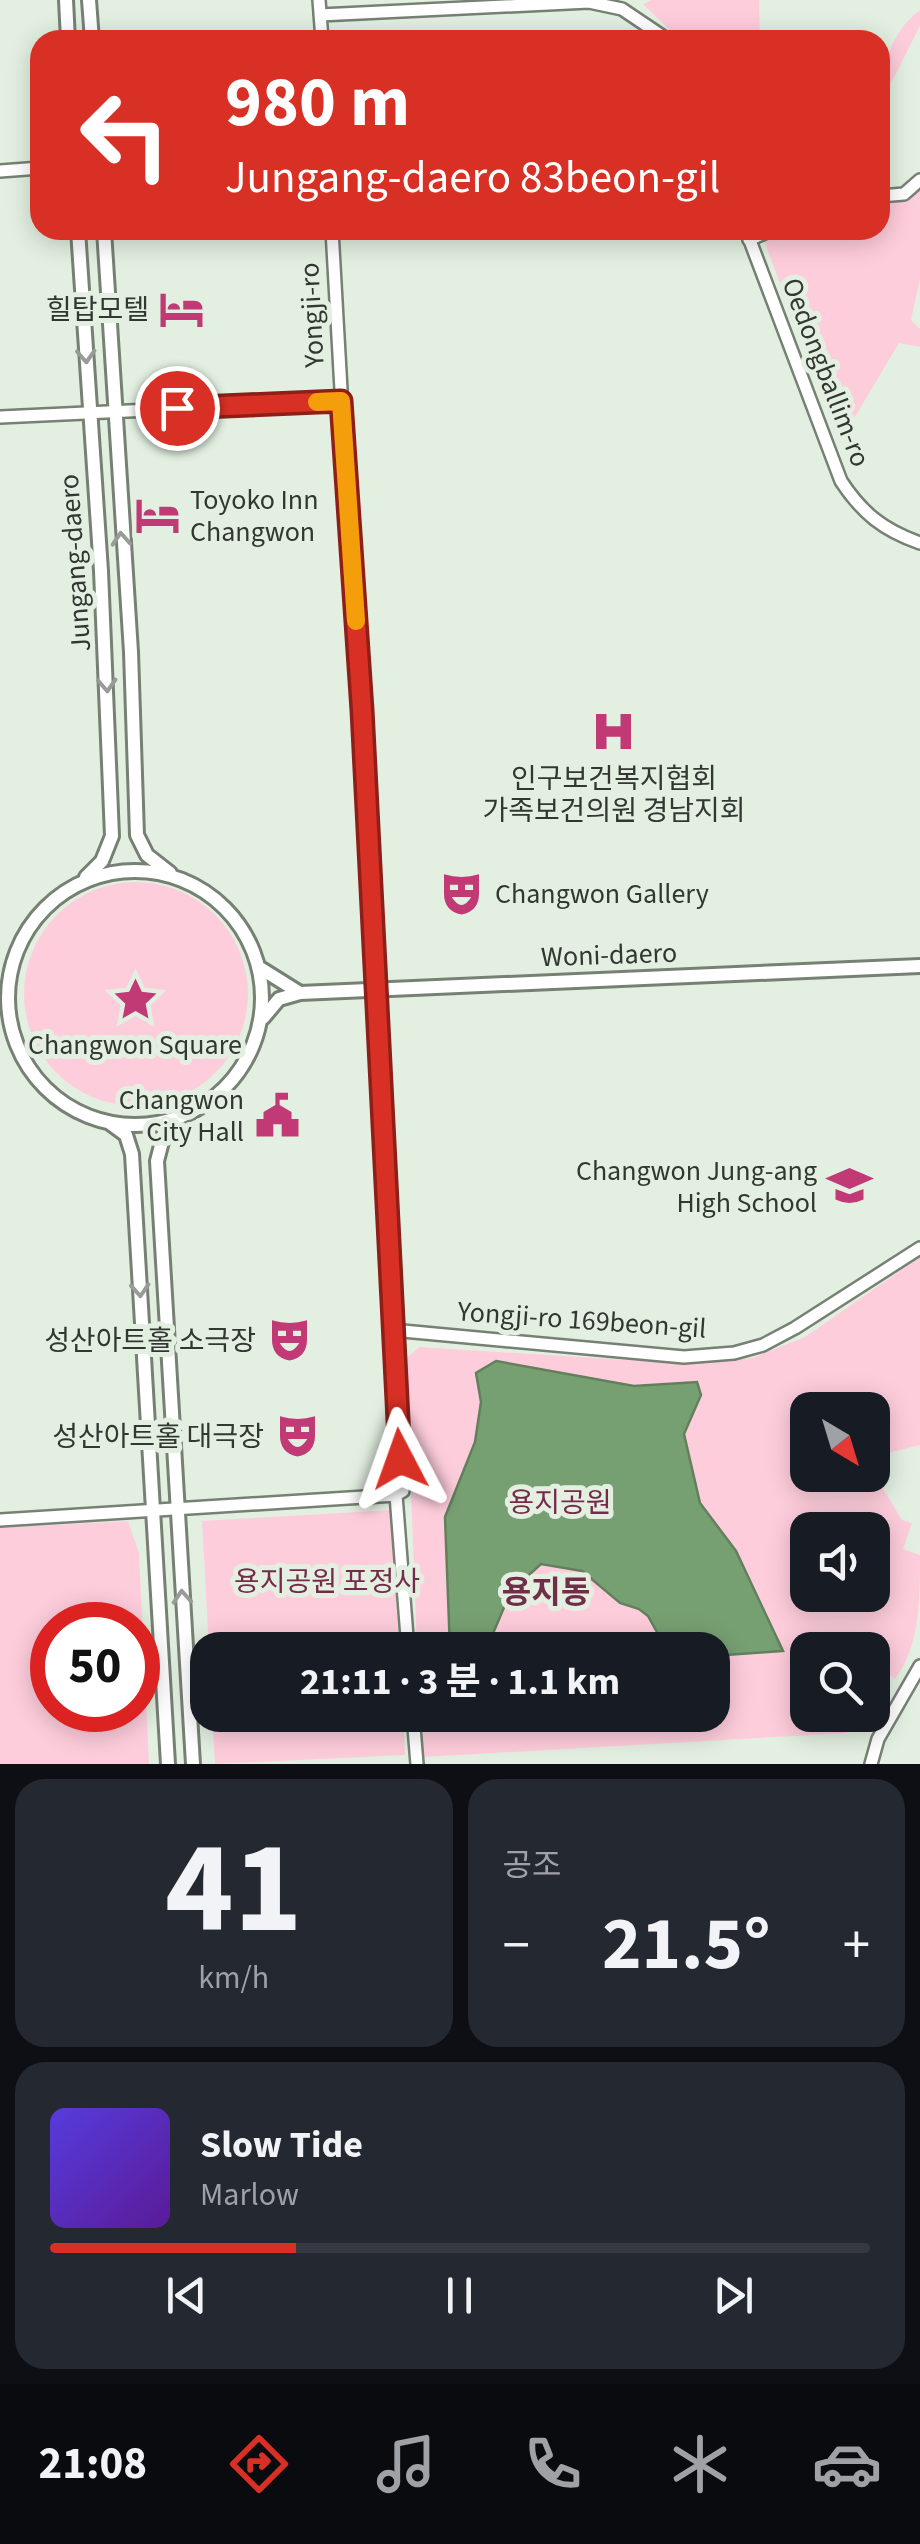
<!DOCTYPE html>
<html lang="ko">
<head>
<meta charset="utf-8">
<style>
  body { margin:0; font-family:"Source Sans 3","Noto Sans KR",sans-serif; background:#242831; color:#f1f3f6; height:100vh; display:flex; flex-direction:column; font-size:38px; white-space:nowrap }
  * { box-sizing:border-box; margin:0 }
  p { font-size:32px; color:#9ea1a6 }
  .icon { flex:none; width:55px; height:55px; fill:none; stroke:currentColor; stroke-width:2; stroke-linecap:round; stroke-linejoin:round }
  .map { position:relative; height:1764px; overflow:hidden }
  .details { display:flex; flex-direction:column; gap:15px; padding:15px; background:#0d0f14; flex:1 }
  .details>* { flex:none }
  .banner { position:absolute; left:30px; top:30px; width:860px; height:210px; border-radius:30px; box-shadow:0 5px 25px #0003; background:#d93025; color:#fff; overflow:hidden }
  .needle { width:65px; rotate:142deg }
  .tools { position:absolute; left:790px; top:1392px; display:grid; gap:20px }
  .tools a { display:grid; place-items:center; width:100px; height:100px; border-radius:20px; background:#171b24; box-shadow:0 5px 25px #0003; font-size:50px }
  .speed { position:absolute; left:30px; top:1602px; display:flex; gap:20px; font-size:50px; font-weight:700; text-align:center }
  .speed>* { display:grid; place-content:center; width:130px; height:130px; border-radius:50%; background:#171b24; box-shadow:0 5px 25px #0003; line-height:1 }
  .speed .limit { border:15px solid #d22; background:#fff; color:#111 }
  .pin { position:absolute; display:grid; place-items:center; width:85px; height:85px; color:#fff; margin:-42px; border:5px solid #fff; border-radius:50%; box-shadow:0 2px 10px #0007 }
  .me { position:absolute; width:110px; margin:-55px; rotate:356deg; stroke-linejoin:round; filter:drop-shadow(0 0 8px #0008) }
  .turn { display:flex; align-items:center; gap:35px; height:210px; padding:0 30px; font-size:45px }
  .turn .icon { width:130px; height:130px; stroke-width:2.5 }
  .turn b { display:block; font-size:70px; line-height:85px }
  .big { font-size:75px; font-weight:700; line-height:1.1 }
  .details .tile { flex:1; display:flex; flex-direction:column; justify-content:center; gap:15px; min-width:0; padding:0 35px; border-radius:30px; background:#242831 }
  .details .dial { align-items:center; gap:0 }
  .dial b { font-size:130px; line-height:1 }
  .song { display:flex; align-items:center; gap:30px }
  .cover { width:120px; height:120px; border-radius:15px; background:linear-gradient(135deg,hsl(250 70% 55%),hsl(270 70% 35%)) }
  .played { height:10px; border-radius:5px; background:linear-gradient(90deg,#d93025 30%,#363941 30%) }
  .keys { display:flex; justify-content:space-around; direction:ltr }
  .heat { display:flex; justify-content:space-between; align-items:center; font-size:55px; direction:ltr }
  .details .tiles { flex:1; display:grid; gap:15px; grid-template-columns:1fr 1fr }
  .tile:last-child { grid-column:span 2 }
  .trip { position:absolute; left:190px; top:1632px; width:540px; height:100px; border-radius:30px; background:#171b24; box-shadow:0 5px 25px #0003; font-weight:700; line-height:100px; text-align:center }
  .menu { display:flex; height:160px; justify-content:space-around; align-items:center; background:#090b0e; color:#9ea1a6 }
  .menu .icon { width:70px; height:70px }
  .menu .current { color:#d93025 }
  .menu b { font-size:45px; color:#f1f3f6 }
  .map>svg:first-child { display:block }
  .green { fill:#fecddc; fill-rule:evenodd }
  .water { fill:#77a072; stroke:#62805e; stroke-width:2.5 }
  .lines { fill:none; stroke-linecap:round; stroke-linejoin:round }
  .secondary-casing { stroke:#768174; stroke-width:16 }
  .primary-casing { stroke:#768174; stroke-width:18 }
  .secondary { stroke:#fff; stroke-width:11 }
  .primary { stroke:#fff; stroke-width:12 }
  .oneway { stroke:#989b98 }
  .route-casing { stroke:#8d1f18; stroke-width:25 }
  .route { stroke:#d93025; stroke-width:18 }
  .slow { stroke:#f59e0b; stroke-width:18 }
  .labels { text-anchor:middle; stroke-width:10; stroke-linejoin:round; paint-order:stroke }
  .poi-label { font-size:28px; fill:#323731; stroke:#e3f0e1; text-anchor:end }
  .street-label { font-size:28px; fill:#323731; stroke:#e3f0e1 }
  .park-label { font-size:28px; fill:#762a49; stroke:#e3f0e1 }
  .quarter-label { font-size:32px; font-weight:bold; fill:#712e49; stroke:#e3f0e1 }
</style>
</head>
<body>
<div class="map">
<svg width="920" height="1764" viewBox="0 0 920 1764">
  <rect width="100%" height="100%" fill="#e3f0e1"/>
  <!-- green -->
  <path class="green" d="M652 0H759L760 40H680L643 4Z
    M920 10V26L880 105C880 70 891 31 920 10Z
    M920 176V279L911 320 920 329V347L899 343 840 442 760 230H880V190L905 203Z
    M24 994a112 112 0 1 1 224 0a112 112 0 1 1-224 0Z
    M920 1257V1445L888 1453 877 1479 902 1520 912 1523 903 1549 920 1555C920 1600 920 1646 895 1679L873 1664 872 1650H808V1715H855L847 1733 424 1757 421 1715H712V1650H417L406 1359 419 1347 693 1364 752 1358 805 1337ZM808 1410H872V1475H808ZM808 1530H872V1595H808Z
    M391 1510 399 1650H209L202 1521Z
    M128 1521 139 1553 149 1764H0V1528ZM138 1625V1710H52V1625Z
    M212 1715H403L405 1755 215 1764Z"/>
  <!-- water -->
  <path class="water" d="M496 1361 634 1386 697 1382 701 1395 684 1434 700 1503 736 1551 783 1651 713 1656 712 1650H667L648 1616 639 1609 620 1603 582 1571 541 1564 511 1591 486 1650H450L445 1517 475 1442 481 1402 476 1373Z"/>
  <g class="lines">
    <defs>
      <path id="secondary" d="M319 0 322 40
        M320 15 589 2 622 9 668 40
        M0 171 40 168
        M880 196 904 194 920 180
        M332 230 403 1491 396 1495 408 1650
        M746 230 841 481C862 513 883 530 920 543
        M749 240 771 230
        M0 417 341 401
        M392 1330 684 1357 734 1353 763 1345 795 1328 920 1248
        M0 1520 396 1495
        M413 1715 417 1764
        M871 1764 878 1739 920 1666"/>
      <path id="primary" d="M66 0 68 40
        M89 0 92 40
        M78 230 101 571 112 836 102 861 86 877
        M104 230 131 652 137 835 147 855 170 873
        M8 998a127 127 0 1 1 254 0a127 127 0 1 1-254 0Z
        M260 968 300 993
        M263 1018 279 999 300 993 920 966
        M175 1119 165 1130 157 1161 193 1764
        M111 1124 126 1135 132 1154 168 1764"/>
    </defs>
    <!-- secondary casing -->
    <use href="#secondary" class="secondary-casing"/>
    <!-- primary casing -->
    <use href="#primary" class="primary-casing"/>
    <!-- secondary -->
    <use href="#secondary" class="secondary"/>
    <!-- primary -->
    <use href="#primary" class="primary"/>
  </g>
  <!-- one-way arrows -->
  <defs><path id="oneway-chevron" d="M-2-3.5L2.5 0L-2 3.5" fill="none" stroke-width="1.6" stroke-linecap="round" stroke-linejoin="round" transform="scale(2.5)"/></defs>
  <g class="oneway">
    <use href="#oneway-chevron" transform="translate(86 356) rotate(87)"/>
    <use href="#oneway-chevron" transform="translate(121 539) rotate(-94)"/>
    <use href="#oneway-chevron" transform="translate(107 685) rotate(87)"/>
    <use href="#oneway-chevron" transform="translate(140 1290) rotate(86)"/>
    <use href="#oneway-chevron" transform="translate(182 1597) rotate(-94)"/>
  </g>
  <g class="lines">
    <defs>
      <path id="route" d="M177 408 341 401 362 710 400 1459"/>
    </defs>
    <!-- route casing -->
    <use href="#route" class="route-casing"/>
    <!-- route -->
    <use href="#route" class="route"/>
    <!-- slow -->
    <path class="slow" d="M317 402 341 401 356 621"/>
  </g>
  <!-- icons -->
  <defs>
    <symbol id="hotel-bare" viewBox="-9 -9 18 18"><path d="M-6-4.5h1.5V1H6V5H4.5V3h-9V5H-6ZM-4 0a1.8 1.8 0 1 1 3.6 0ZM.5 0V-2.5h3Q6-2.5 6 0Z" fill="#c13975" stroke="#e3f0e1" stroke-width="2.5" paint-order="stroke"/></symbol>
    <symbol id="hospital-bare" viewBox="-9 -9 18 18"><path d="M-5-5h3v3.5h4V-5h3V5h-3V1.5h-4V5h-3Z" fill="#c13975" stroke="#e3f0e1" stroke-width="2.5" paint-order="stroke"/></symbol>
    <symbol id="theatre-bare" viewBox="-9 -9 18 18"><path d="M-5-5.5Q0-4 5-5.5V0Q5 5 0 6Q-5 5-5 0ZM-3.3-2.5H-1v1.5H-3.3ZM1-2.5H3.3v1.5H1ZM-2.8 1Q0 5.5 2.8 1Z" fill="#c13975" stroke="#e3f0e1" stroke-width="2.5" paint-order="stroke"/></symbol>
    <symbol id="sight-bare" viewBox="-9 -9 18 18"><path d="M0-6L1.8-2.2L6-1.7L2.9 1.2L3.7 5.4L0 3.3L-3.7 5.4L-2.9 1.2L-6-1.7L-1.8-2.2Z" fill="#c13975" stroke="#e3f0e1" stroke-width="2.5" paint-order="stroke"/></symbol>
    <symbol id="civic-bare" viewBox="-9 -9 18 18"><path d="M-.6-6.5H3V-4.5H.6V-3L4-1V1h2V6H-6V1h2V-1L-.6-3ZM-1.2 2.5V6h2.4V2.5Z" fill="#c13975" stroke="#e3f0e1" stroke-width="2.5" paint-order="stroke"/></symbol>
    <symbol id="school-bare" viewBox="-9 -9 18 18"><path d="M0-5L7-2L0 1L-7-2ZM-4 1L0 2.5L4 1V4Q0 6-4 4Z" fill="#c13975" stroke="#e3f0e1" stroke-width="2.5" paint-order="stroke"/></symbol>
  </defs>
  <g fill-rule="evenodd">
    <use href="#hotel-bare" x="150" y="278" width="63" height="63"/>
    <use href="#hotel-bare" x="126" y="484" width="63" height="63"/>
    <use href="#hospital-bare" x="582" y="700" width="63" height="63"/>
    <use href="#theatre-bare" x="430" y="862" width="63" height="63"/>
    <use href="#sight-bare" x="104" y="968" width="63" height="63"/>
    <use href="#civic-bare" x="246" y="1084" width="63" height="63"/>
    <use href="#school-bare" x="818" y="1154" width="63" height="63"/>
    <use href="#theatre-bare" x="258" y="1308" width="63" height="63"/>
    <use href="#theatre-bare" x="266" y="1404" width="63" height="63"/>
  </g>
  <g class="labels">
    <!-- poi labels -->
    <g class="poi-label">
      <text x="149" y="319">힐탑모텔</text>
      <text x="190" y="509" text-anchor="start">Toyoko Inn<tspan x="190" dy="32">Changwon</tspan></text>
      <text x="614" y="788" text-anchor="middle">인구보건복지협회<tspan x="614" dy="32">가족보건의원 경남지회</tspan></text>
      <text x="495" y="903" text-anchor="start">Changwon Gallery</text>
      <text x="135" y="1054" text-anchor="middle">Changwon Square</text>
      <text x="244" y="1109">Changwon<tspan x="244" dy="32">City Hall</tspan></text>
      <text x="817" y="1180">Changwon Jung-ang<tspan x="817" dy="32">High School</tspan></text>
      <text x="256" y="1350">성산아트홀 소극장</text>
      <text x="264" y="1446">성산아트홀 대극장</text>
    </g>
    <!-- street labels -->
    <g class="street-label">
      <text transform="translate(311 315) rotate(-93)" y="10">Yongji-ro</text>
      <text transform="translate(827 372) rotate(69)" y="10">Oedongballim-ro</text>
      <text transform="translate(74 563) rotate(-94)" y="10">Jungang-daero</text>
      <text transform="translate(609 954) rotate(-2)" y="10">Woni-daero</text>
      <text transform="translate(582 1319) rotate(4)" y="10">Yongji-ro 169beon-gil</text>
    </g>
    <!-- park labels -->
    <g class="park-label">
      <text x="560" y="1512">용지공원</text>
      <text x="327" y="1591">용지공원 포정사</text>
    </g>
    <!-- quarter labels -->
    <g class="quarter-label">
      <text x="546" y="1603">용지동</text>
    </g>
  </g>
</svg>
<div class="tools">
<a><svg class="needle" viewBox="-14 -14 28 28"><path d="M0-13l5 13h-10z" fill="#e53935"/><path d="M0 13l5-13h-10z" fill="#9ea1a6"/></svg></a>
<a><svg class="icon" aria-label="sound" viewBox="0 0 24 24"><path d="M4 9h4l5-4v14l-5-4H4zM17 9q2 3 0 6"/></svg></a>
<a><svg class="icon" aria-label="search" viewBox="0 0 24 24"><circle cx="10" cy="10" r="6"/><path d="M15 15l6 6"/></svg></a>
</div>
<div class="speed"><div class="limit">50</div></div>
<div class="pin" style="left:177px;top:408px;background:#d93025"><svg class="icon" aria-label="arrive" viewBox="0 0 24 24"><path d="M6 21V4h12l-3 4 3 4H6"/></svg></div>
<svg class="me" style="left:400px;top:1459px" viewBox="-20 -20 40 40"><path d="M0-17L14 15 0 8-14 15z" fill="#d93025" stroke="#fff" stroke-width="4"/></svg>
<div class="trip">21:11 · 3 분 · 1.1 km</div>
<div class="banner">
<div class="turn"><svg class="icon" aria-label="left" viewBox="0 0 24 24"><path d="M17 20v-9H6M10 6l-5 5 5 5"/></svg><div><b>980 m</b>Jungang-daero 83beon-gil</div></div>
</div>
</div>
<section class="details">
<div class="tiles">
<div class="tile dial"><b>41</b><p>km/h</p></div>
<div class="tile"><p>공조</p>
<div class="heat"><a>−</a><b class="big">21.5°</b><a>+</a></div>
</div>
<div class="tile">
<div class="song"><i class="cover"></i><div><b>Slow Tide</b><p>Marlow</p></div></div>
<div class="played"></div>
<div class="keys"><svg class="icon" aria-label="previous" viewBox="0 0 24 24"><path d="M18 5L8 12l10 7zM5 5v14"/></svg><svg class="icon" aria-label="pause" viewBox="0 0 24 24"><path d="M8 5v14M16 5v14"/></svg><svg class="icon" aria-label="next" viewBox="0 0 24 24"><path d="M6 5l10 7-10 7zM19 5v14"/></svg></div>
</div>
</div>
</section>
<nav class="menu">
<b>21:08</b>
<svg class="icon current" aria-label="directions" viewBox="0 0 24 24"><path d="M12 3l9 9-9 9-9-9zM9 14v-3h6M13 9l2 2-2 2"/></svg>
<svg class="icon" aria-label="music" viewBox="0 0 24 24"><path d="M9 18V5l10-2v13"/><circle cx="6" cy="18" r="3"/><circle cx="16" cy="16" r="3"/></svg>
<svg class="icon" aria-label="phone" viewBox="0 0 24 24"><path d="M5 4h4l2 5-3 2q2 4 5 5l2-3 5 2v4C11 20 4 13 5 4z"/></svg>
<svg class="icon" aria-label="climate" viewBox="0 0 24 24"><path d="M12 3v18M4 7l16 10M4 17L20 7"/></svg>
<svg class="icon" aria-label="car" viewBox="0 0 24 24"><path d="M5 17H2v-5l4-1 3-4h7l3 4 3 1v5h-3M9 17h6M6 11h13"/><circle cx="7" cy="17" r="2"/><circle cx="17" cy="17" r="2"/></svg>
</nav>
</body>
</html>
